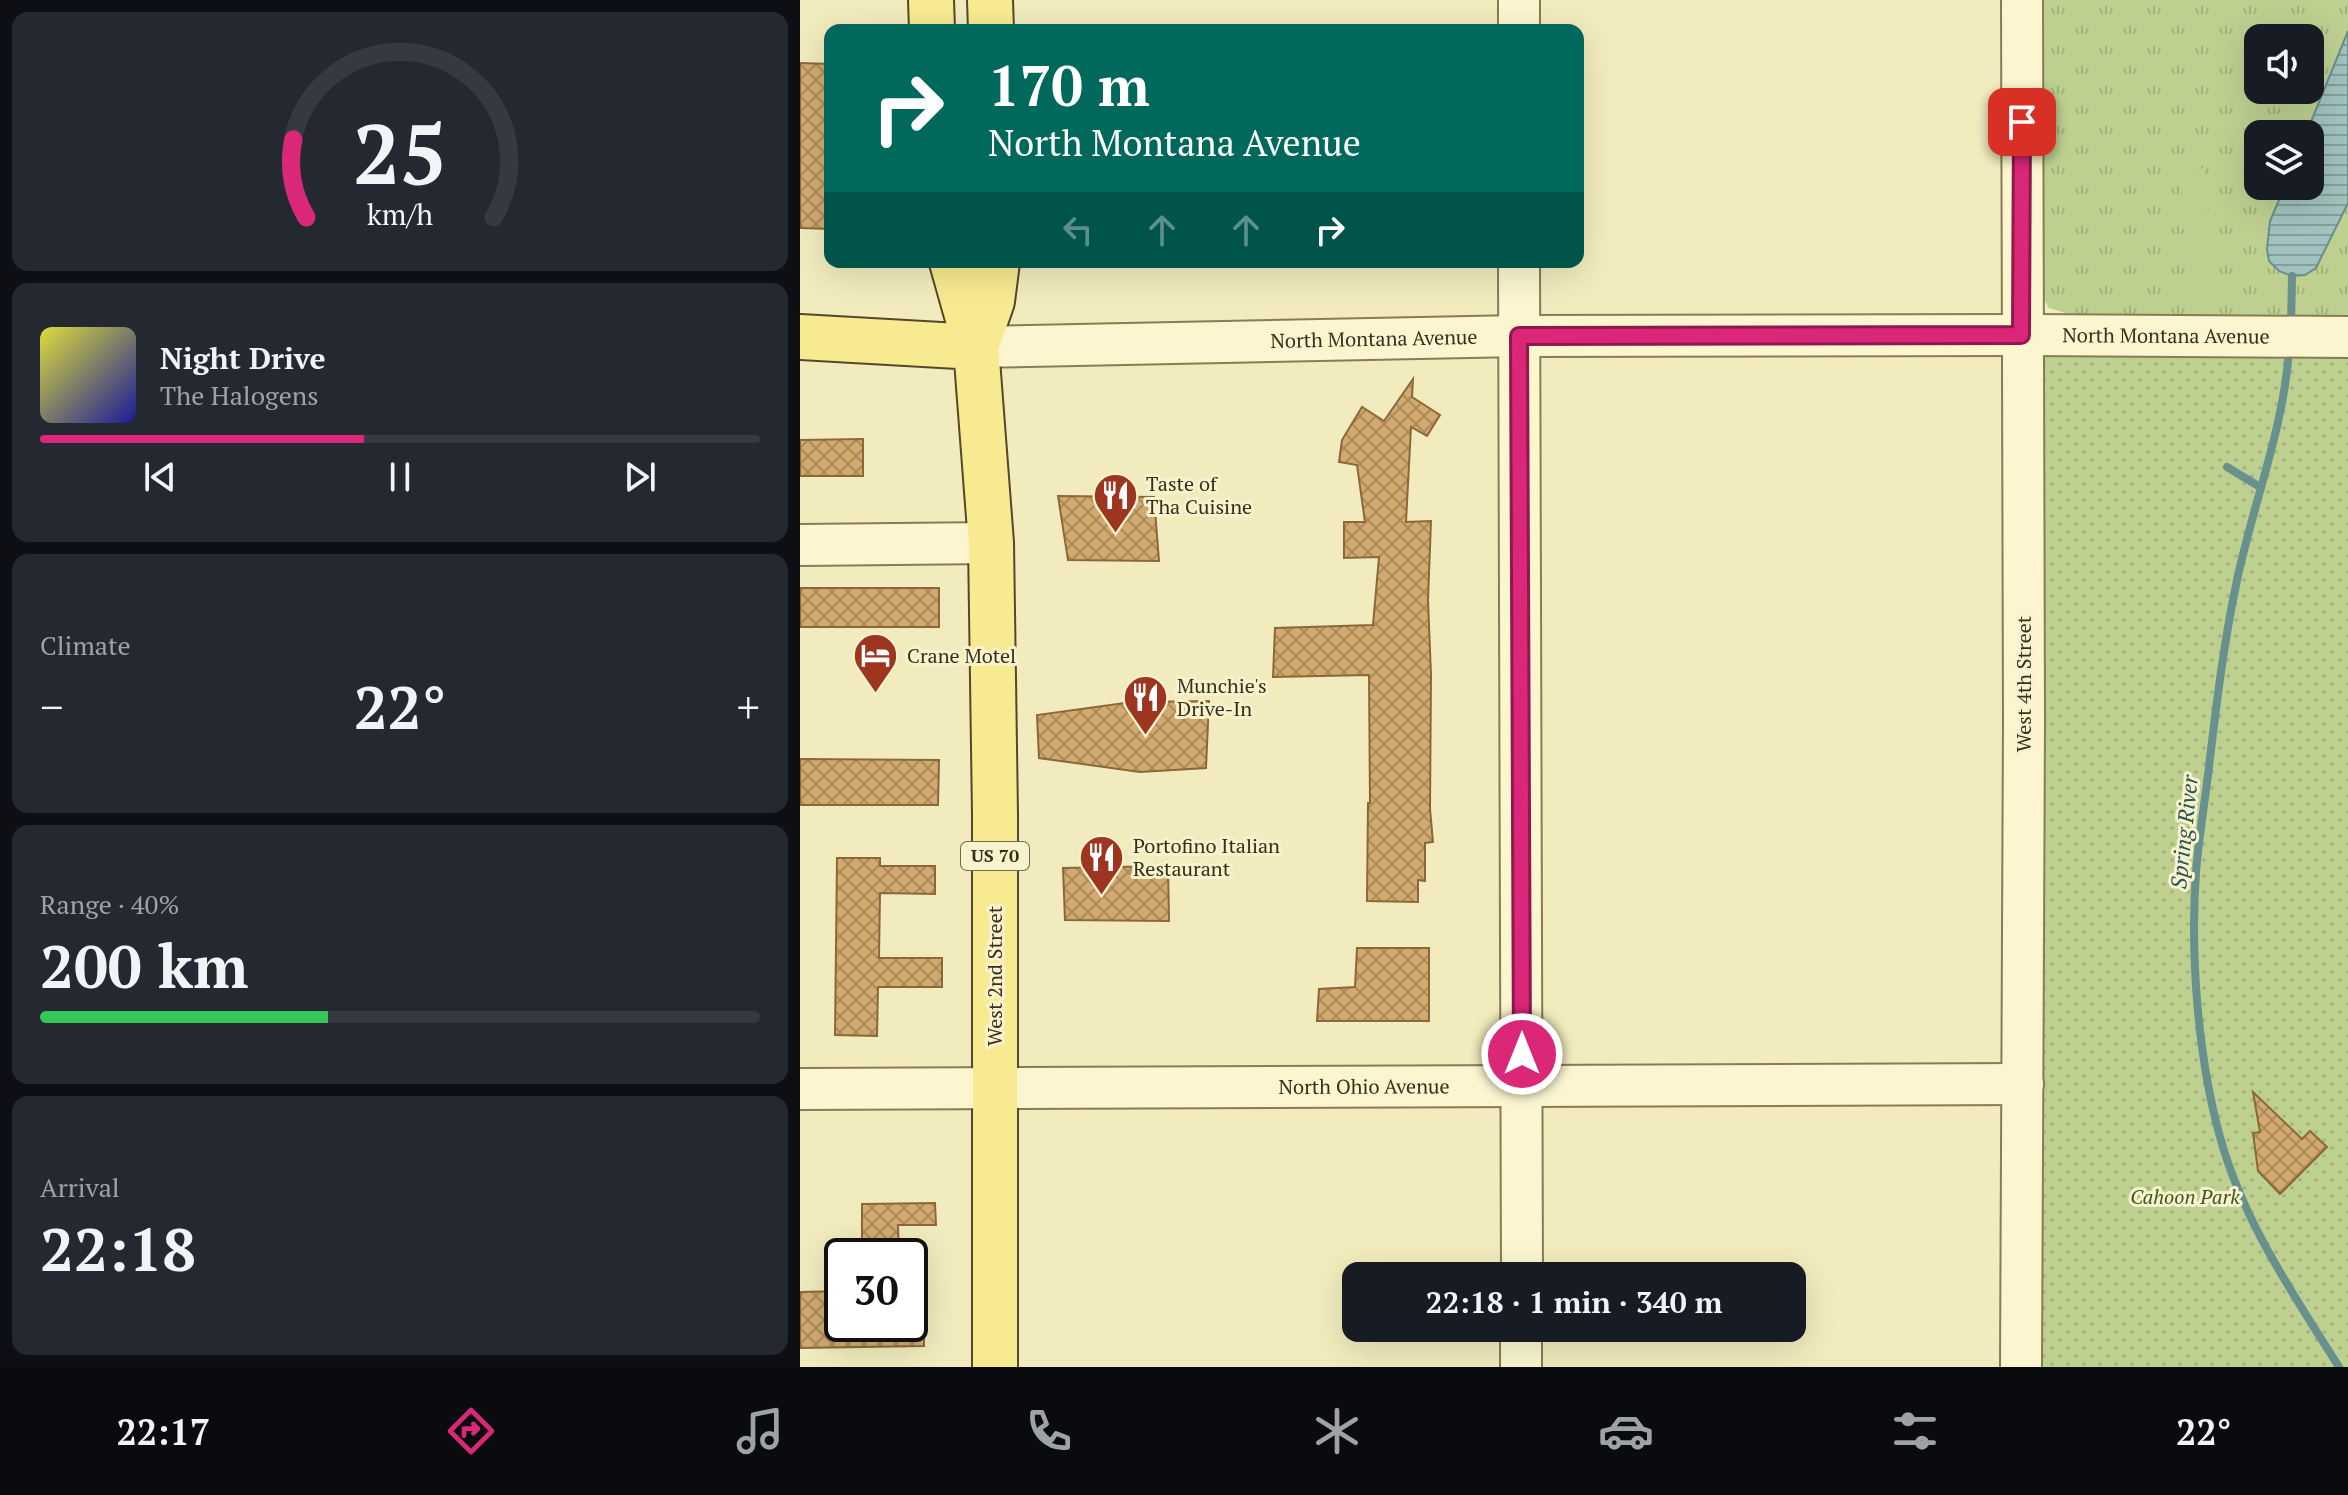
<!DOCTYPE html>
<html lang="en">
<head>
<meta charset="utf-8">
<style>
  body { margin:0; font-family:"PT Serif",serif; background:#242831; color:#f1f3f6; height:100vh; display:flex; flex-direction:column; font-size:30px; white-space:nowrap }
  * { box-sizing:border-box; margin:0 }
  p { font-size:26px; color:#9ea1a6 }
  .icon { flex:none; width:44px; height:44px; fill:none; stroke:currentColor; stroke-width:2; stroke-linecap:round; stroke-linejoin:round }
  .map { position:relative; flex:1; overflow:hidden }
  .side { display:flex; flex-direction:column; gap:12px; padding:12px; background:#0d0f14; width:800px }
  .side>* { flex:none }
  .top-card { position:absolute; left:24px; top:24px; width:760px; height:244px; border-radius:16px; box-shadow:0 8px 32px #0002; background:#00695c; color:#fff; overflow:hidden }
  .fabs { position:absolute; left:1444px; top:24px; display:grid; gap:16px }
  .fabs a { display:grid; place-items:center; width:80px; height:80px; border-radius:16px; background:#171b24; box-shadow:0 8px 32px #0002; font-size:40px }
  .speed { position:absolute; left:24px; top:1238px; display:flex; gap:16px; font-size:40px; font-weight:700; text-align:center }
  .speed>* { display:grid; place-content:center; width:104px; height:104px; border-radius:50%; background:#171b24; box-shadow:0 8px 32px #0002; line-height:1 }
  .speed .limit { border:4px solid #111; border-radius:12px; background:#fff; color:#111 }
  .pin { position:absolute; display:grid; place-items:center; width:68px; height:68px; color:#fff; margin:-34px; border-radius:16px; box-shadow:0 4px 12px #0006 }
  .me { position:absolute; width:88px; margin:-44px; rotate:0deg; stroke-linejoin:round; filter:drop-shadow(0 0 6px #0008) }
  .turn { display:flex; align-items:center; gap:28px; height:168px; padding:0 32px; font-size:36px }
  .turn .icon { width:104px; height:104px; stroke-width:2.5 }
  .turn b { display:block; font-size:56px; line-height:68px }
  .lanes { display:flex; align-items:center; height:76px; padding:0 32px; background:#0003; justify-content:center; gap:40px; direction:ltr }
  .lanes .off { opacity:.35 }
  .big { font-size:60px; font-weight:600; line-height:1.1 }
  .side .widget { flex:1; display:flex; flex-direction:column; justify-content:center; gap:12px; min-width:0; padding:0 28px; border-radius:16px; background:#242831 }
  .side .dial { align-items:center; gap:0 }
  .dial svg { height:208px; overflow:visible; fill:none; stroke:#363941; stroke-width:7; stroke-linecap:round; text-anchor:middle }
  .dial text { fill:#f1f3f6; stroke:none }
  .song { display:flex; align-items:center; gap:24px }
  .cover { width:96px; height:96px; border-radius:12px; background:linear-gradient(135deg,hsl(60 70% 55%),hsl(240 70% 35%)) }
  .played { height:8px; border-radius:4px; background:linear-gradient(90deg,#db2777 45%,#363941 45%) }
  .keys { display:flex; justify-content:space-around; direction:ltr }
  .heat { display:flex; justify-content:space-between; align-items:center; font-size:44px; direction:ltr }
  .charge { height:12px; border-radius:6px; background:linear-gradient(90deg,#34c759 40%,#363941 0) }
  .trip { position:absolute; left:542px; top:1262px; width:464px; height:80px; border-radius:16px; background:#171b24; box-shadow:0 8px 32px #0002; font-weight:600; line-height:80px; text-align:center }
  .tabs { display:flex; height:128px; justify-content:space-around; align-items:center; background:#090b0e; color:#9ea1a6 }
  .tabs .icon { width:56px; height:56px }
  .tabs .current { color:#db2777 }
  .tabs b { font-size:36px; color:#f1f3f6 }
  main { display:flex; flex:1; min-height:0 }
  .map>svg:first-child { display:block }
  .grass { fill:url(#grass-tufts); fill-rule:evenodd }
  .park { fill:url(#park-dots) }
  .pitch { fill:#bdd090 }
  .water { fill:url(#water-rules); stroke:#68908d; stroke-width:2 }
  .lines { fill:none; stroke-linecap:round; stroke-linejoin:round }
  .stream { stroke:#68908d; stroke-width:8 }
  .building { fill:url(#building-cross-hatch); stroke:#8b6839; stroke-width:2 }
  .minor-casing { stroke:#8a7b55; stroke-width:44 }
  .major-casing { stroke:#57472a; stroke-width:48 }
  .minor { stroke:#fbf6d0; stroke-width:40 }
  .major { stroke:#f8ea90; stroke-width:44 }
  .route-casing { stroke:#8e194d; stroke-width:20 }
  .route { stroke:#db2777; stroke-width:14 }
  .labels { text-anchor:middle; stroke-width:6; stroke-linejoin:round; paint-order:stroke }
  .shield { fill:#f8f3cd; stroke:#726950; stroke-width:2 }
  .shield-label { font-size:18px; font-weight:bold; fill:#382e1b }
  .street-label { font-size:20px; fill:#382e1b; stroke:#f8f3cd }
  .poi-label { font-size:20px; fill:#382e1b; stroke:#f8f3cd; text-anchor:start }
  .park-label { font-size:20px; font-style:italic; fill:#3f5620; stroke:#f8f3cd }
  .water-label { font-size:22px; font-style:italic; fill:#295459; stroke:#f8f3cd }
</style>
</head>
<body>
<main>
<section class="side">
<div class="widget dial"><svg viewBox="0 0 100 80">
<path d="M14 69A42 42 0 1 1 86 69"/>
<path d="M14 69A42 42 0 0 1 9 39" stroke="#db2777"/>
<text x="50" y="56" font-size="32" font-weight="700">25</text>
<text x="50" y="72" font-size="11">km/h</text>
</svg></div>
<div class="widget">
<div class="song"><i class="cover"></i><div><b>Night Drive</b><p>The Halogens</p></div></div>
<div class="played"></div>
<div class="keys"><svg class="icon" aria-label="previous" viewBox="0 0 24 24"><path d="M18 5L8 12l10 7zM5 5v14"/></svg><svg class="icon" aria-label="pause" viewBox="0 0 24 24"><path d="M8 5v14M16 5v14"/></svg><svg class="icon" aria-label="next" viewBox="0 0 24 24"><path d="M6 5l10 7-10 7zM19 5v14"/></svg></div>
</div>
<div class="widget"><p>Climate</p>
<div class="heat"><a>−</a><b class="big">22°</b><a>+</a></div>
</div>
<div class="widget"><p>Range · 40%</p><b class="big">200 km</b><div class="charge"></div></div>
<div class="widget"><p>Arrival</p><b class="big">22:18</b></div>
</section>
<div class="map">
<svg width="1548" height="1367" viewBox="0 0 1548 1367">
  <defs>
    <pattern id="grass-tufts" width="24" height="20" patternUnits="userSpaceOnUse" patternTransform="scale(2)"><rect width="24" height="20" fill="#bdd090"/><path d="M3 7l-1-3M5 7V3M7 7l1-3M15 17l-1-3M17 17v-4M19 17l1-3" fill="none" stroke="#a3b37c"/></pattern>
    <pattern id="park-dots" width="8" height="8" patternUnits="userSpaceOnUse" patternTransform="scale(2)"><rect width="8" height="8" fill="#bdd090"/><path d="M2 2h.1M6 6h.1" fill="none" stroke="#a3b37c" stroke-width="1.8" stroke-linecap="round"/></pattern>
    <pattern id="water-rules" width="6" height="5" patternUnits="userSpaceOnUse" patternTransform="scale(2)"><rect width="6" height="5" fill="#a1c2be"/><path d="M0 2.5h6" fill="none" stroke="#849e9a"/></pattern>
    <pattern id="building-cross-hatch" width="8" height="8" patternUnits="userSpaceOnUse" patternTransform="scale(2)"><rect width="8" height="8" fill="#d2aa6f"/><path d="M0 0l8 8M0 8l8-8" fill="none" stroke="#ab8b5a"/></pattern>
  </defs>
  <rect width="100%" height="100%" fill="#f1ebbd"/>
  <!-- grass -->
  <path class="grass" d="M1240 0H1548V317H1279L1249 308 1241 295ZM1458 38H1510V90H1458ZM1458 134H1510V186H1458Z"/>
  <!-- park -->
  <path class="park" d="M1221 335 1548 341V1367H1221Z"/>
  <!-- pitch -->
  <path class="pitch" d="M1405 168 1414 304 1389 306 1380 170Z"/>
  <!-- water -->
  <path class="water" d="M1548 31V203L1516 268 1505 275 1492 276 1479 271 1469 261 1467 249 1470 221 1485 186H1510V134H1506Z"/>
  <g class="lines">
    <!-- stream -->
    <path class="stream" d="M1491 327 1492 276
      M1489 349C1484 429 1452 506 1436 585 1424 642 1417 700 1410 758 1406 796 1399 834 1396 872 1390 954 1398 1058 1420 1137 1443 1221 1493 1294 1539 1367
      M1427 467 1460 487"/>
  </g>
  <!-- building -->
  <path class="building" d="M0 63 30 64V229L0 228Z
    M613 379 612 397 640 415 627 436 611 427 606 522 631 521 628 600 631 675 630 809 633 842 625 843V881L618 880V902L567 901 568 803H570L569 675 473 677 475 628 573 625 579 557 544 558V522H565L557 465 539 462 542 440 562 407 584 421Z
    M63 439V476H0V440Z
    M258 496 354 497 359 561 268 560Z
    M0 588H139V627H0Z
    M409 701 406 768 340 772 239 758 237 715 332 702Z
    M0 759 139 760 138 805H0Z
    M37 858H80V866H135V894L80 893 79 958H142V987H78L77 1036 35 1035Z
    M368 866 369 921 265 920 263 868Z
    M557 948H629V1021H517L519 989 555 987Z
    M1453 1092 1502 1139 1510 1131 1527 1147 1480 1194 1458 1171 1453 1133 1460 1132Z
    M135 1203 136 1225H98L99 1256H62V1204Z
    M42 1291V1324H124V1346L0 1348V1292Z"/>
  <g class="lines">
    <defs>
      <g id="minor">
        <path d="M719 0V30"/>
        <path d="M719 262 722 1276"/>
        <path id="s1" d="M176 347 719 336 1221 335 1548 337"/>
        <path d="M0 545 191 543"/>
        <path id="s2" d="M0 1089 1223 1084"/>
        <path d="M721 1367V1328"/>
        <path d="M1221 1367 1224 720 1222 0"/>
      </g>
      <path id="major" d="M131 0 132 30
        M190 0 191 30
        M152 262 176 347 191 543 195 815V1367
        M0 337 176 347
        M176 347 192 301 197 262"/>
    </defs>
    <!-- minor casing -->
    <use href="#minor" class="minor-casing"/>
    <!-- major casing -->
    <use href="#major" class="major-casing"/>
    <!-- minor -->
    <use href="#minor" class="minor"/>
    <!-- major -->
    <use href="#major" class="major"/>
  </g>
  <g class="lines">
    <defs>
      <path id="route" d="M722 1054 719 336 1221 335 1222 122"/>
    </defs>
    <!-- route casing -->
    <use href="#route" class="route-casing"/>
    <!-- route -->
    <use href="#route" class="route"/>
  </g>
  <!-- icons -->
  <defs>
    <symbol id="restaurant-pin" viewBox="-11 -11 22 30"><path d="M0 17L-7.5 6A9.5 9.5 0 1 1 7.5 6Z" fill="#9e3520" stroke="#f8f3cd"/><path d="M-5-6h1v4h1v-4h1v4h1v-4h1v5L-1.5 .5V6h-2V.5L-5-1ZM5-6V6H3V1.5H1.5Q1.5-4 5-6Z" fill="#fff"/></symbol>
    <symbol id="hotel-pin" viewBox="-11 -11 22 30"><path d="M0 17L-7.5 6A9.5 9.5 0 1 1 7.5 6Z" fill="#9e3520" stroke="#f8f3cd"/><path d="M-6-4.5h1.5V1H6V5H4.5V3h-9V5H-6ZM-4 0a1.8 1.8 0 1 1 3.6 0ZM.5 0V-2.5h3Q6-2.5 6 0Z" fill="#fff"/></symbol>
  </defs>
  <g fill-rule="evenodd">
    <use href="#restaurant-pin" x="290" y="470" width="51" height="69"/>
    <use href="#hotel-pin" x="50" y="630" width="51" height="69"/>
    <use href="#restaurant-pin" x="320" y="672" width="51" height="69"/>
    <use href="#restaurant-pin" x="276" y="832" width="51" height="69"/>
  </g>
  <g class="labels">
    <!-- shield labels -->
    <rect class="shield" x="161" y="842" width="68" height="28" rx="6"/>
    <g class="shield-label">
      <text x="195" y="862">US 70</text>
    </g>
    <!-- street labels -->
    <g class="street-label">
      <text dy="7" stroke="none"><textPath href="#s1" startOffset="1190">North Montana Avenue</textPath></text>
      <text dy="7" stroke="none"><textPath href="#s1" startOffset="398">North Montana Avenue</textPath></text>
      <text transform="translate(1224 684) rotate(-90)" y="7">West 4th Street</text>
      <text transform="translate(195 976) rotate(-90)" y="7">West 2nd Street</text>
      <text dy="7" stroke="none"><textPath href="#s2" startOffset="564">North Ohio Avenue</textPath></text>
    </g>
    <!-- poi labels -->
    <g class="poi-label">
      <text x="346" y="491">Taste of<tspan x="346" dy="23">Tha Cuisine</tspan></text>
      <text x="107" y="663">Crane Motel</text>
      <text x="377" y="693">Munchie's<tspan x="377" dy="23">Drive-In</tspan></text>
      <text x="333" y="853">Portofino Italian<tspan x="333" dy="23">Restaurant</tspan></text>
    </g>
    <!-- park labels -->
    <g class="park-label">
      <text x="1385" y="1204">Cahoon Park</text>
    </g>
    <!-- water labels -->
    <g class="water-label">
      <text transform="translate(1384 832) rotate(-84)" y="8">Spring River</text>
    </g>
  </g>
</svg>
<div class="fabs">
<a><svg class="icon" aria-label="sound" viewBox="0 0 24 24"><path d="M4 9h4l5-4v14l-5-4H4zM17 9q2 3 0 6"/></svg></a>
<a><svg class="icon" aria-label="layers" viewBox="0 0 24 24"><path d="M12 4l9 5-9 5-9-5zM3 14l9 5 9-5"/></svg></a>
</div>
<div class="speed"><div class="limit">30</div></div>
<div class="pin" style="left:1222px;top:122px;background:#d93025"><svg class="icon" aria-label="arrive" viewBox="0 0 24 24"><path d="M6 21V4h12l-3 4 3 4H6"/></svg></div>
<svg class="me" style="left:722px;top:1054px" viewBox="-20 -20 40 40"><circle r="17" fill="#db2777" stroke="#fff" stroke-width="3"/><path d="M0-11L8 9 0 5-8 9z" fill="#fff"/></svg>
<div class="trip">22:18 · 1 min · 340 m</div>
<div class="top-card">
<div class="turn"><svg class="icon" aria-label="right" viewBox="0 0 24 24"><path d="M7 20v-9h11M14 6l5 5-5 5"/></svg><div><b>170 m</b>North Montana Avenue</div></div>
<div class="lanes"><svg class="icon off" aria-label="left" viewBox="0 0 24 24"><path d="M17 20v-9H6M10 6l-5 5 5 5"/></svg><svg class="icon off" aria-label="ahead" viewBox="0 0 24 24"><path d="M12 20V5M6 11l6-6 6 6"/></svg><svg class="icon off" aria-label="ahead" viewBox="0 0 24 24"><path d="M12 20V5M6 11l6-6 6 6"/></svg><svg class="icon" aria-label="right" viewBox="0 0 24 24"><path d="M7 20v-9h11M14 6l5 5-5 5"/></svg></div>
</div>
</div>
</main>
<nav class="tabs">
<b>22:17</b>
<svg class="icon current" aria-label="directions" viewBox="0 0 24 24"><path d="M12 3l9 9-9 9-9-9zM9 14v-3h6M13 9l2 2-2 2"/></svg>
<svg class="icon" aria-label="music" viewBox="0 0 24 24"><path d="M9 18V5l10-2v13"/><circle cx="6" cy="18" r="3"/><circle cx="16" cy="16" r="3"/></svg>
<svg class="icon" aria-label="phone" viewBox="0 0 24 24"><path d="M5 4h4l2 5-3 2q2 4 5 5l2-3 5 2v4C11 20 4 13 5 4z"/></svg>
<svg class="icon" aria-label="climate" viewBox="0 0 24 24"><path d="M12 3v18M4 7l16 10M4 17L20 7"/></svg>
<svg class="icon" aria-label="car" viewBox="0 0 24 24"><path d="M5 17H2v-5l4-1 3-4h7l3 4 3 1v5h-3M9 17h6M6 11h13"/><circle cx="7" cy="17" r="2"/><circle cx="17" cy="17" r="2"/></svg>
<svg class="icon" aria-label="filters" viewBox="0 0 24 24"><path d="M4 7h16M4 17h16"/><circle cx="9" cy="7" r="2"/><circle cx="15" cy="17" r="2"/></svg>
<b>22°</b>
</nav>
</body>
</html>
